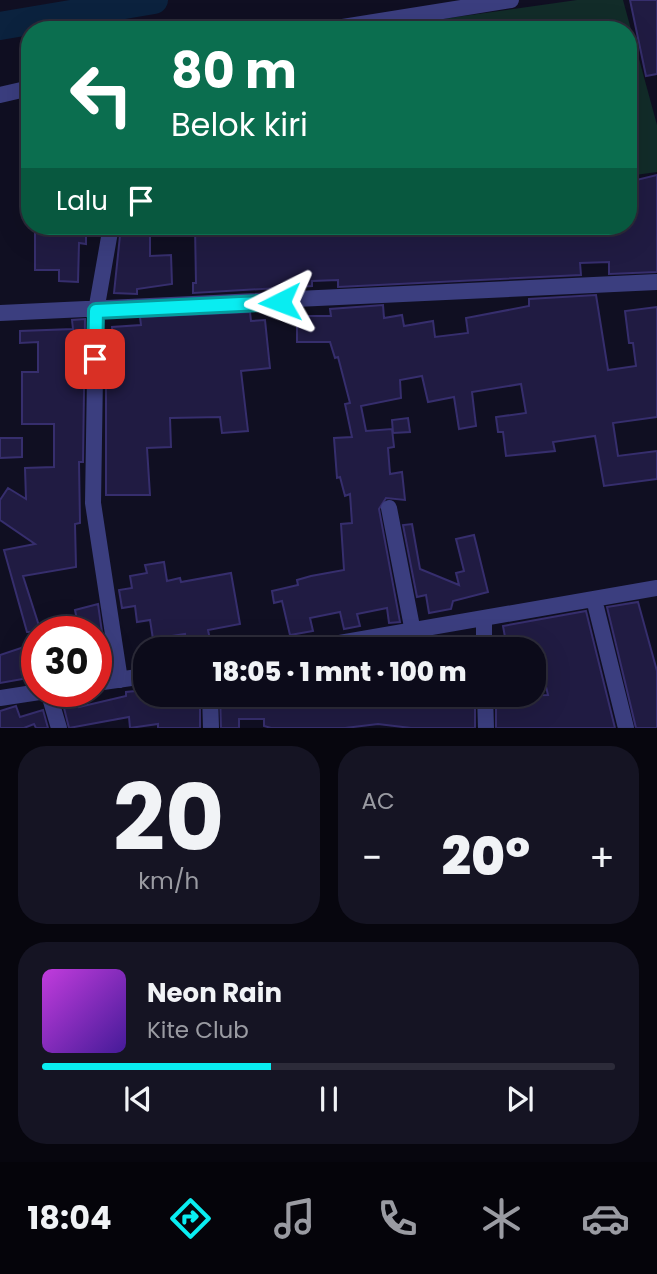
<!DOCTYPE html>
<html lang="id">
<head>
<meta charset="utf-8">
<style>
  body { margin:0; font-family:Poppins,sans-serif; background:#151423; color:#f1f3f6; height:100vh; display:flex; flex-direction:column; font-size:26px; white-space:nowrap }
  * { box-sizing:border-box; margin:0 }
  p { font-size:23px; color:#9a9ba2 }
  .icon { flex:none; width:38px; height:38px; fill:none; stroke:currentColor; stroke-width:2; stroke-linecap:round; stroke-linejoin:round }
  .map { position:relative; height:728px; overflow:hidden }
  .sheet { display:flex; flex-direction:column; gap:18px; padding:18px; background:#07060e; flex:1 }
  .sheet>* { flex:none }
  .banner { position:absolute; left:21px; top:21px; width:616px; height:214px; border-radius:28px; box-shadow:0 7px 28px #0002,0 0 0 2px #2c2b39; background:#0b6e4f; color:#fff; overflow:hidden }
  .speed { position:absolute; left:21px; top:616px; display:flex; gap:14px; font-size:35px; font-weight:700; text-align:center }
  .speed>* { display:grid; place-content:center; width:91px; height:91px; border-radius:50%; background:#0c0b1a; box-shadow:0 7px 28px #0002,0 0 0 2px #2c2b39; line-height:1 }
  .speed .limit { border:10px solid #d22; background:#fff; color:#111 }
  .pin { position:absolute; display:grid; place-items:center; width:60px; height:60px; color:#fff; margin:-30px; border-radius:14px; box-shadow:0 4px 10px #0006 }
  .me { position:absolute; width:77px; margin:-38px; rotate:267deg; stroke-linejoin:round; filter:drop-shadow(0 0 5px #0008) }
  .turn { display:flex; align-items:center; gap:24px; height:147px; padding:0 35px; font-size:32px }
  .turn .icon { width:91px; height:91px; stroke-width:2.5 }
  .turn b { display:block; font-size:49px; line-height:60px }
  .then { display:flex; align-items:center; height:66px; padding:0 35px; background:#0003; gap:14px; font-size:26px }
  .big { font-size:52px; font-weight:800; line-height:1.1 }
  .sheet .widget { flex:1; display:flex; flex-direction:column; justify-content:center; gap:10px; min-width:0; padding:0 24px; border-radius:28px; background:#151423 }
  .sheet .dial { align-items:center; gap:0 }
  .dial b { font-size:91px; line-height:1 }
  .song { display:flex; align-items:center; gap:21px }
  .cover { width:84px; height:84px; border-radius:10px; background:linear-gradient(135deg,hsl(290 70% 55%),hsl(260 70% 35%)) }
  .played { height:7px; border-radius:4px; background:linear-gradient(90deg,#09edf1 40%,#2c2b39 40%) }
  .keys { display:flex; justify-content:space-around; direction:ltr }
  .heat { display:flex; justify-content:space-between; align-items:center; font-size:38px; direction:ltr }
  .sheet .tiles { flex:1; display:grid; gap:18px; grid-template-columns:1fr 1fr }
  .widget:last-child { grid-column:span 2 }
  .trip { position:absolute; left:133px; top:637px; width:413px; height:70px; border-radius:28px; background:#0c0b1a; box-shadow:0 7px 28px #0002,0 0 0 2px #2c2b39; font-weight:800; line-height:70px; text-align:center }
  .tabs { display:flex; height:112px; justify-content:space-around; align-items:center; background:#05040a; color:#9a9ba2 }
  .tabs .icon { width:49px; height:49px }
  .tabs .on { color:#09edf1 }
  .tabs b { font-size:32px; color:#f1f3f6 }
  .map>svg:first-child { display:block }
  .green { fill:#122c29 }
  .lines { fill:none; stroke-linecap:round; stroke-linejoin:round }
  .river { stroke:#0b223e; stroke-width:28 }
  .building { fill:#201b42; stroke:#362e6d; stroke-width:2 }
  .minor { stroke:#3b3e7f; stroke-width:16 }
  .route-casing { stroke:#069a9d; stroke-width:18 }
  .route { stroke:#09edf1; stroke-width:12 }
</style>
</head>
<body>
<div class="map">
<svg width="657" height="728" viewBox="0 0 657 728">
  <rect width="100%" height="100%" fill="#100f22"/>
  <!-- green -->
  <path class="green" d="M577 0H623L657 125V172L628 176V30H364Z"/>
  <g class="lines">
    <!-- river -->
    <path class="river" d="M0 26 154 0"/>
  </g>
  <!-- building -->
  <path class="building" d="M630 0H657V74L646 76Z
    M657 175V272L609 274V262L580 263 581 275 338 287V280L312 281V286L193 293V283H196L195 226H438V230L481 226H628V182Z
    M70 226H86V244L79 243 78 282 59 281V270H35V230L70 231Z
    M121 226H150V256L171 255 172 284 137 289V294L114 293Z
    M596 295 608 370 636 366 633 343H629L625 311 657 307V417L613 423 618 456 657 451V479L604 486 595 436 553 442 555 451 506 456 503 432H498L496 417 526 413 521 384 472 392 476 426 459 429 454 397 428 402 422 376 400 380 401 398 361 406 366 431 392 429 394 447 388 448 390 474 402 472 405 500 386 498 379 509 400 622 389 623 387 608 357 614 360 626 344 629 340 612 310 618 313 631 290 635 282 601 274 603 272 591 298 585 297 580 311 576 344 570 341 524 352 523 350 494 345 496 340 477 337 478 334 438 352 437 345 404 350 403 338 357 335 358 330 342H297V316H331L330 309 383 305 384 318 402 315 404 326 433 321 435 337 468 333 466 318 529 306V299Z
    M250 312 251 321 265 320 270 368 241 371 248 431 222 433 220 417 170 418 171 447 147 448 150 495H106V352H114L112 327 141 325 140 317Z
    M85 319 83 462H79L80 523 75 524 76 567 23 576 41 632H27L4 550 35 544 0 520V500L8 488 26 499 25 468 54 467V424H22V372H38V342L20 343V331L73 329 72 320Z
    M408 418 410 432 393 433 392 420Z
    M0 438H22V457L0 458Z
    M412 524 420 569 459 585 456 573 464 571 456 539 474 535 488 592 453 601 451 609 429 613 426 595 417 597 403 525Z
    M164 562 167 581 180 578 181 582 231 573 240 624 208 630 212 649H187L185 634 153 639 150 620 137 622 135 606 122 608 119 590 132 588 130 576 147 573 145 565Z
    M638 602 657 671V728H636L607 607Z
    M98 604 102 632H48V628L77 620 75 610Z
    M586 611 615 728H496V696L548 695 537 649H527L526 644 507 648 503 626Z
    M24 647 34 677 0 683V655Z
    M145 690V695H200V728H158V724L130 728 129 717 69 728 61 696 76 693 79 707 126 696V692Z
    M220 695H436V705L474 704 475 697V728H411L378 724 345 728H271L264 726V719H239V728H221Z
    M16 706 20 717 43 710 48 728H36L34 724 24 728H0V711Z"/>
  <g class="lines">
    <!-- minor -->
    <path class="minor" d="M324 30 511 0
      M0 95 30 88
      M111 226 96 311 93 503 120 680
      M0 313 657 282
      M389 508 413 632
      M594 599 626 728
      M484 619V649
      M305 649 657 588
      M96 683 145 676
      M48 691 59 728
      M210 695 211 728
      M485 695 486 728
      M0 698 46 691"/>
  </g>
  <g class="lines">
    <defs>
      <path id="route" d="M95 359 96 311 280 302"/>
    </defs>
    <!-- route casing -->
    <use href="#route" class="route-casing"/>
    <!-- route -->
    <use href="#route" class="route"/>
  </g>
</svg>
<div class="speed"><div class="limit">30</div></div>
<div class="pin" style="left:95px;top:359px;background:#d93025"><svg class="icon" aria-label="arrive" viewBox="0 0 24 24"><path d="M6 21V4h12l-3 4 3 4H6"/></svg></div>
<svg class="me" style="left:280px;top:302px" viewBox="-20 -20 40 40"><path d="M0-17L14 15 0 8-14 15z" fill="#09edf1" stroke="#fff" stroke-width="4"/></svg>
<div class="trip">18:05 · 1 mnt · 100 m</div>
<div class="banner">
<div class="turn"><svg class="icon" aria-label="left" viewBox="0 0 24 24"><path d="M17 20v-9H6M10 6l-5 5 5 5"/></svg><div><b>80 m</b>Belok kiri</div></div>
<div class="then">Lalu<svg class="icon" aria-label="arrive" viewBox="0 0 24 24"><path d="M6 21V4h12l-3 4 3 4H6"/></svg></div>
</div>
</div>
<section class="sheet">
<div class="tiles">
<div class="widget dial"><b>20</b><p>km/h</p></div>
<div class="widget"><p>AC</p>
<div class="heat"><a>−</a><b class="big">20°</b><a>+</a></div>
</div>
<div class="widget">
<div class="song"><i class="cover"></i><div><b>Neon Rain</b><p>Kite Club</p></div></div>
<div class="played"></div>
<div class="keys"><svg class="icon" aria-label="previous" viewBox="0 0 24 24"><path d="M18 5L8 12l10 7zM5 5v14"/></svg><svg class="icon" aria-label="pause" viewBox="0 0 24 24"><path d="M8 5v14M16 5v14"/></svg><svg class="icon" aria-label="next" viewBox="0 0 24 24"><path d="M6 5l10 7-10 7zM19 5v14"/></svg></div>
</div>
</div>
</section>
<nav class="tabs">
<b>18:04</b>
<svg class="icon on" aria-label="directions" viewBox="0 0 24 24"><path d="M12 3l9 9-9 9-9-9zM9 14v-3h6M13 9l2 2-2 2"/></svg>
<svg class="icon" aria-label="music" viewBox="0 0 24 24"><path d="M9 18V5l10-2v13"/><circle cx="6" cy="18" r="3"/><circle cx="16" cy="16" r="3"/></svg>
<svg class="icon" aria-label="phone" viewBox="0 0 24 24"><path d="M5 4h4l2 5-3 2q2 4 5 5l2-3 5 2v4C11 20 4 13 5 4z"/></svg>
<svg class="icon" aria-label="climate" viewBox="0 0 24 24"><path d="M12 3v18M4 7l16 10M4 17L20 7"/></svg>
<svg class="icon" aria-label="car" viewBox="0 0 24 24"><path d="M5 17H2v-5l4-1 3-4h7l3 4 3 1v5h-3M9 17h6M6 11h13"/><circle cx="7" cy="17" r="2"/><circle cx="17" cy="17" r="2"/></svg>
</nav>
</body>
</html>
